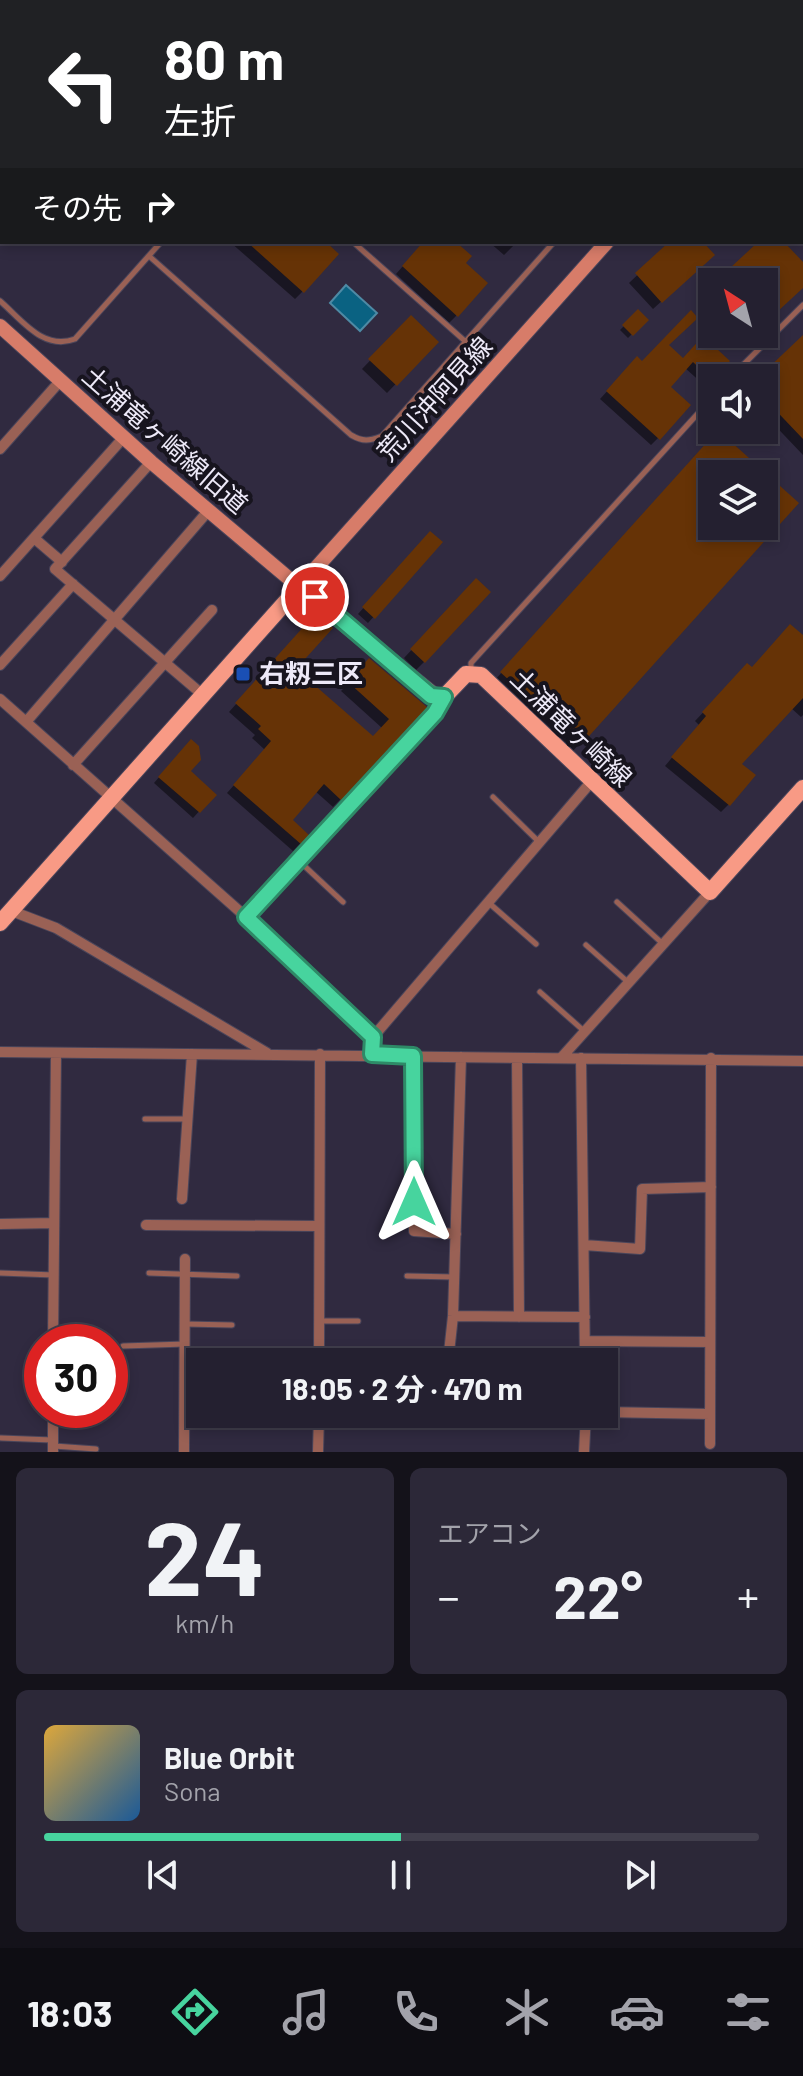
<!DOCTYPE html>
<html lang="ja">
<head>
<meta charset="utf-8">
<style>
  body { margin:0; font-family:Barlow,"Noto Sans JP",sans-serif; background:#2c2838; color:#f1f3f6; height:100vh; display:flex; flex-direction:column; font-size:30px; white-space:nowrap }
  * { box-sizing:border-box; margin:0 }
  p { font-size:26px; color:#a3a3ab }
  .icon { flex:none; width:44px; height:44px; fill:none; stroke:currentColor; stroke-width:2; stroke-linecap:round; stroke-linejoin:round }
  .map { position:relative; height:1452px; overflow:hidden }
  .details { display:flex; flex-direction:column; gap:16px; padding:16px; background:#14121a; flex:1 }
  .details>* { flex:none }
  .banner { position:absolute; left:0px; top:0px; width:804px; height:244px; box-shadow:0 4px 12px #0003,0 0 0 2px #413e4c; background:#202124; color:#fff; overflow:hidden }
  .needle { width:52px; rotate:324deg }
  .controls { position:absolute; left:698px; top:268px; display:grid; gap:16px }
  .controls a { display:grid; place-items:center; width:80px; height:80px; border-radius:0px; background:#242030; box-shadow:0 4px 12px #0003,0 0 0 2px #413e4c; font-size:40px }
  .speed { position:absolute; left:24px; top:1324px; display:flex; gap:16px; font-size:40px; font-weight:700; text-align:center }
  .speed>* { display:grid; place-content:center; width:104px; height:104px; border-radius:50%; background:#242030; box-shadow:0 4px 12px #0003,0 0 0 2px #413e4c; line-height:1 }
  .speed .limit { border:12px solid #d22; background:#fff; color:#111 }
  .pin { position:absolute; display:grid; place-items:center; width:68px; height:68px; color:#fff; margin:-34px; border:4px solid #fff; border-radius:50%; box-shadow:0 2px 8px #0007 }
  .me { position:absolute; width:88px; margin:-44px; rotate:0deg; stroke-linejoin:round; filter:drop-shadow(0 0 6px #0008) }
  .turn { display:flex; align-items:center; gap:28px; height:168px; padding:0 32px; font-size:36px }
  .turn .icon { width:104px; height:104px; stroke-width:2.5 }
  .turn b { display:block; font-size:56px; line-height:68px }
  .then { display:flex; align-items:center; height:76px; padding:0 32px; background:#0003; gap:16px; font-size:30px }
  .big { font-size:60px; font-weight:700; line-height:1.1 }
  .details .card { flex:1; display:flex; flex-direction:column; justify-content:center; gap:12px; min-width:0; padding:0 28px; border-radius:12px; background:#2c2838 }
  .details .dial { align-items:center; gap:0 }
  .dial b { font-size:104px; line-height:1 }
  .song { display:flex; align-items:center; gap:24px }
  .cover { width:96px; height:96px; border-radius:12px; background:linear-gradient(135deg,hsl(40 70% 55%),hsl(210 70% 35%)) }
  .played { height:8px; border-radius:4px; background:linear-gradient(90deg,#47d49e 50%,#413e4c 50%) }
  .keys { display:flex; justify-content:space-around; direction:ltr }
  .heat { display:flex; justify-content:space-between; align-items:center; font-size:44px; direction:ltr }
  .details .tiles { flex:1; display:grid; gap:16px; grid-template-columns:1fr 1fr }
  .card:last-child { grid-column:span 2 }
  .trip { position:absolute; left:186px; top:1348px; width:432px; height:80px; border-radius:0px; background:#242030; box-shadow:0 4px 12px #0003,0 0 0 2px #413e4c; font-weight:700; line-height:80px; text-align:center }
  .tabs { display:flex; height:128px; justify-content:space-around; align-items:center; background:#0e0d13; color:#a3a3ab }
  .tabs .icon { width:56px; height:56px }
  .tabs .on { color:#47d49e }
  .tabs b { font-size:36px; color:#f1f3f6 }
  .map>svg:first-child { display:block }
  .water { fill:#0a6282; stroke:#4e8aa5; stroke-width:2 }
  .shadow { fill:#0007 }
  .building { fill:#663306; fill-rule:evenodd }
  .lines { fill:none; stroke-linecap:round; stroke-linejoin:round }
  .lane-casing { stroke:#4a455a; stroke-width:7 }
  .street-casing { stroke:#4a455a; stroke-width:12 }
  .secondary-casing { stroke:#4a455a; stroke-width:16 }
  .primary-casing { stroke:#4a455a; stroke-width:18 }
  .lane { stroke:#9a6155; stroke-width:5 }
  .street { stroke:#9a6155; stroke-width:10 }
  .secondary { stroke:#d77c69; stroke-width:14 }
  .primary { stroke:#f89a85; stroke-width:16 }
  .route-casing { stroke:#2e8a67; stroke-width:20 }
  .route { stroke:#47d49e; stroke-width:14 }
  .transit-dot { fill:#1a4fb4; stroke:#17141e; stroke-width:3 }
  .labels { text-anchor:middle; stroke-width:8; stroke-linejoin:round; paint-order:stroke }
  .street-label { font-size:26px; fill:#ede9f8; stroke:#17141e }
  .poi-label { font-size:26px; font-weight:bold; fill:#ede9f8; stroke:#17141e; text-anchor:start }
</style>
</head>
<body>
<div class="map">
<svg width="803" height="1452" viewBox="0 0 803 1452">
  <rect width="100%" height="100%" fill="#302a40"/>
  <!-- water -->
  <path class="water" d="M346 285 377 313 360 331 330 303Z"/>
  <!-- shadow -->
  <path class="shadow" d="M803 94V128L802 129V95Z
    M230 242H323L302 292 295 299Z
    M424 242H453L464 263 456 316 449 323 396 274Z
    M489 242H517L504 255Z
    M672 242H700L704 263 653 309 629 283Z
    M712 288V302L704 309 698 302Z
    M638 312 646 320 628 338 620 330Z
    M411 318 436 342 387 393 362 369Z
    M728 334H751L739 346Z
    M803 338V455L764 414V378H761Z
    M666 346 683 360 727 361 704 385 685 368 668 387 658 438 651 445 600 399 630 366 642 364Z
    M710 441 764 474H712V526H764V474L797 504 572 752 494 681Z
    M425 539 440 542 368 623 358 614Z
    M468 589 424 662 416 670 404 658Z
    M307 624 293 669 372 739 382 728 341 691 370 661 426 708 333 807 315 791 290 820 307 836 293 851 227 793 265 750 252 738 255 735 229 712Z
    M803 638V715L801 717 791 708 739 764 729 804 721 812 665 766 699 725 695 721 747 666 751 669Z
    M185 747 188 772 214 795 193 818 154 783Z"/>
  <!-- building -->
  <path class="building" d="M247 242H326L339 254 304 293Z
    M423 242H456L472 256 466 263 488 283 458 317 402 266Z
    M669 242H703L715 255 662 303 635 273Z
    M758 242H784L803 262V288L764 324V282H715Z
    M638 309 649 320 633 336 622 325Z
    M691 310 698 318 669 345 683 358 703 336 730 361 712 380 693 362 671 387 691 405 660 440 606 391 637 356 642 361Z
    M411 315 439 342 397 386 368 359Z
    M803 335V439L764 398V372Z
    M718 430 799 503 581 745 500 672ZM712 474H764V526H712Z
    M430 531 443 542 375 619 362 607Z
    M476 578 491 592 425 663 410 649Z
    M315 614 333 628 296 669 373 736 389 719 348 682 369 658 428 708 342 801 324 784 293 820 310 836 302 845 233 785 271 741 258 729 261 726 235 703Z
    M790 624 803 635V698L742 764 756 775 730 806 671 757 706 716 702 712 747 663 752 667Z
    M191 739 199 746 201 760 191 771 217 795 200 813 158 777Z"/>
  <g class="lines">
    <defs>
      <path id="lane" d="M80 0 82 2
        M467 0 469 2
        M372 2 374 0
        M681 2 683 0
        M0 119 2 121
        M353 242 466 342
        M149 256 351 435C363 442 369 441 382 436L554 242
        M0 301C22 320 43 351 75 339L161 242
        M730 378 803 305
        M471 671V663L712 398
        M493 797 538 841
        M298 860 343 902
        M617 902 663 944
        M489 903 536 944
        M586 945 629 983
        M540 992 584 1031
        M145 1119H188
        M0 1273 54 1275
        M149 1273 237 1276
        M407 1276 454 1277
        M319 1321H358
        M185 1324 232 1325
        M123 1346 185 1344
        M185 1374 200 1373
        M185 1420H228
        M1 1438 52 1440
        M54 1446 96 1449"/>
      <path id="street" d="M0 449 61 380
        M151 462 55 569 203 695
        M34 538 62 562
        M0 576 124 437
        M0 665 73 584
        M0 699 246 917 373 1037
        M26 722 209 510
        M73 765 212 610
        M9 910 56 928 267 1053
        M246 917 435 713 444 697
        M0 1052 803 1061
        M372 1054 373 1037 591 782
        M413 1056 414 1231 456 1234
        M517 1058 519 1317
        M561 1058 710 892
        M581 1058 585 1362
        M182 1199 192 1054
        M0 1224 54 1223
        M146 1225 319 1226
        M584 1245 640 1249 642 1189 711 1187
        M453 1316 585 1317
        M585 1341 710 1342
        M53 1342 56 1053
        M319 1362 320 1054
        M448 1362 453 1316 461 1057
        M604 1412 710 1414
        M710 1444 711 1058
        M53 1452V1410
        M184 1452 185 1259
        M318 1452 319 1414
        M584 1452 586 1414"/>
      <path id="secondary" d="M802 23 803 22
        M0 326 151 462 299 587 607 242"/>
      <path id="primary" d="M0 923 299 587 438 699 444 697 466 674 481 675 710 892 803 788"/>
    </defs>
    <!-- lane casing -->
    <use href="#lane" class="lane-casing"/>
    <!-- street casing -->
    <use href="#street" class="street-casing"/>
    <!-- secondary casing -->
    <use href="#secondary" class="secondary-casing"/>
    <!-- primary casing -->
    <use href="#primary" class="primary-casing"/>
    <!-- lane -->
    <use href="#lane" class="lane"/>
    <!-- street -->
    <use href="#street" class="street"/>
    <!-- secondary -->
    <use href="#secondary" class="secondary"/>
    <!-- primary -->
    <use href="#primary" class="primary"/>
  </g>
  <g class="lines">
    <defs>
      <path id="route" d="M315 597 431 696 444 697 435 713 246 917 373 1037 372 1054 413 1056 414 1202"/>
    </defs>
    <!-- route casing -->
    <use href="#route" class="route-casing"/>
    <!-- route -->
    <use href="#route" class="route"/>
  </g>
  <!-- markers -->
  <rect class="transit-dot" x="235" y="666" width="16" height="16" rx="4"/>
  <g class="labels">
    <!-- street labels -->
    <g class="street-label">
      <text transform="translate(435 399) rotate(-48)" y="9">荒川沖阿見線</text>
      <text transform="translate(165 440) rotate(41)" y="9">土浦竜ヶ崎線旧道</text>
      <text transform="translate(571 728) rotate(44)" y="9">土浦竜ヶ崎線</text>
    </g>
    <!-- poi labels -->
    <g class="poi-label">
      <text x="259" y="683">右籾三区</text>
    </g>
  </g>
</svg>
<div class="controls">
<a><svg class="needle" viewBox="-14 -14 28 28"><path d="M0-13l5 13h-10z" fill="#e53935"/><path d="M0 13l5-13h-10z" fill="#a3a3ab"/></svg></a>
<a><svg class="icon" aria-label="sound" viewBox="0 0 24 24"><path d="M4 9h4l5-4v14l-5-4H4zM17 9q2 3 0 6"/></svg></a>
<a><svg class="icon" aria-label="layers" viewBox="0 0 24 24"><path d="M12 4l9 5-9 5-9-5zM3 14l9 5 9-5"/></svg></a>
</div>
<div class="speed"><div class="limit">30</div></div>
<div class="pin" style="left:315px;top:597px;background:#d93025"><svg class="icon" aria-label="arrive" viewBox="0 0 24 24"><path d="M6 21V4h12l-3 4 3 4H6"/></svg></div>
<svg class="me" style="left:414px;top:1202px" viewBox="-20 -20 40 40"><path d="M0-17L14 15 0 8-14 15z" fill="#47d49e" stroke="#fff" stroke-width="4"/></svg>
<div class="trip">18:05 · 2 分 · 470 m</div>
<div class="banner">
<div class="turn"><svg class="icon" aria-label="left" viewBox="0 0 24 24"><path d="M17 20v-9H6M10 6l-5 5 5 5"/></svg><div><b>80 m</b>左折</div></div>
<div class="then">その先<svg class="icon" aria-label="right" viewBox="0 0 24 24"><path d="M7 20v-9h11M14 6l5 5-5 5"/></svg></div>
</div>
</div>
<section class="details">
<div class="tiles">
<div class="card dial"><b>24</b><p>km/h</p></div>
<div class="card"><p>エアコン</p>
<div class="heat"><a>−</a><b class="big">22°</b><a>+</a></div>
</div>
<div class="card">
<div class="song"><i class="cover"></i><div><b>Blue Orbit</b><p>Sona</p></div></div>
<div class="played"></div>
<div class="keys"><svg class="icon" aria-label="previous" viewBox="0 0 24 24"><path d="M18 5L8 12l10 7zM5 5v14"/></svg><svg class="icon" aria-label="pause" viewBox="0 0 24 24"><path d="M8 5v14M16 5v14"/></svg><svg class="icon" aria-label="next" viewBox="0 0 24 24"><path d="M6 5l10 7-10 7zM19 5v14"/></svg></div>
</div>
</div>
</section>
<nav class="tabs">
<b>18:03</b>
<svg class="icon on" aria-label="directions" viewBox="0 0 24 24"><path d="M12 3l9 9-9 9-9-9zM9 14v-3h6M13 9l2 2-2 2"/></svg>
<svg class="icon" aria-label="music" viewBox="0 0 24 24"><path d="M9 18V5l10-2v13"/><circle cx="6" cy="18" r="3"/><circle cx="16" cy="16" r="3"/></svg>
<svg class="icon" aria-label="phone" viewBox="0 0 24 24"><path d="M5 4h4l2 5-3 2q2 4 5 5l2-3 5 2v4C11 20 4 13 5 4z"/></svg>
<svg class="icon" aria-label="climate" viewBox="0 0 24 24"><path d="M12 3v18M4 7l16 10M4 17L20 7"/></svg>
<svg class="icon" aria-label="car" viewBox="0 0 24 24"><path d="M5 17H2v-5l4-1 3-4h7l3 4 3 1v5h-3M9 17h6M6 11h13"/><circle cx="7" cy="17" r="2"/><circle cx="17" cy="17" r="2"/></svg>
<svg class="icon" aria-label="filters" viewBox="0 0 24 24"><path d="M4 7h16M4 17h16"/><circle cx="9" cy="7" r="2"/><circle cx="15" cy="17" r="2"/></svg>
</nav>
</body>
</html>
